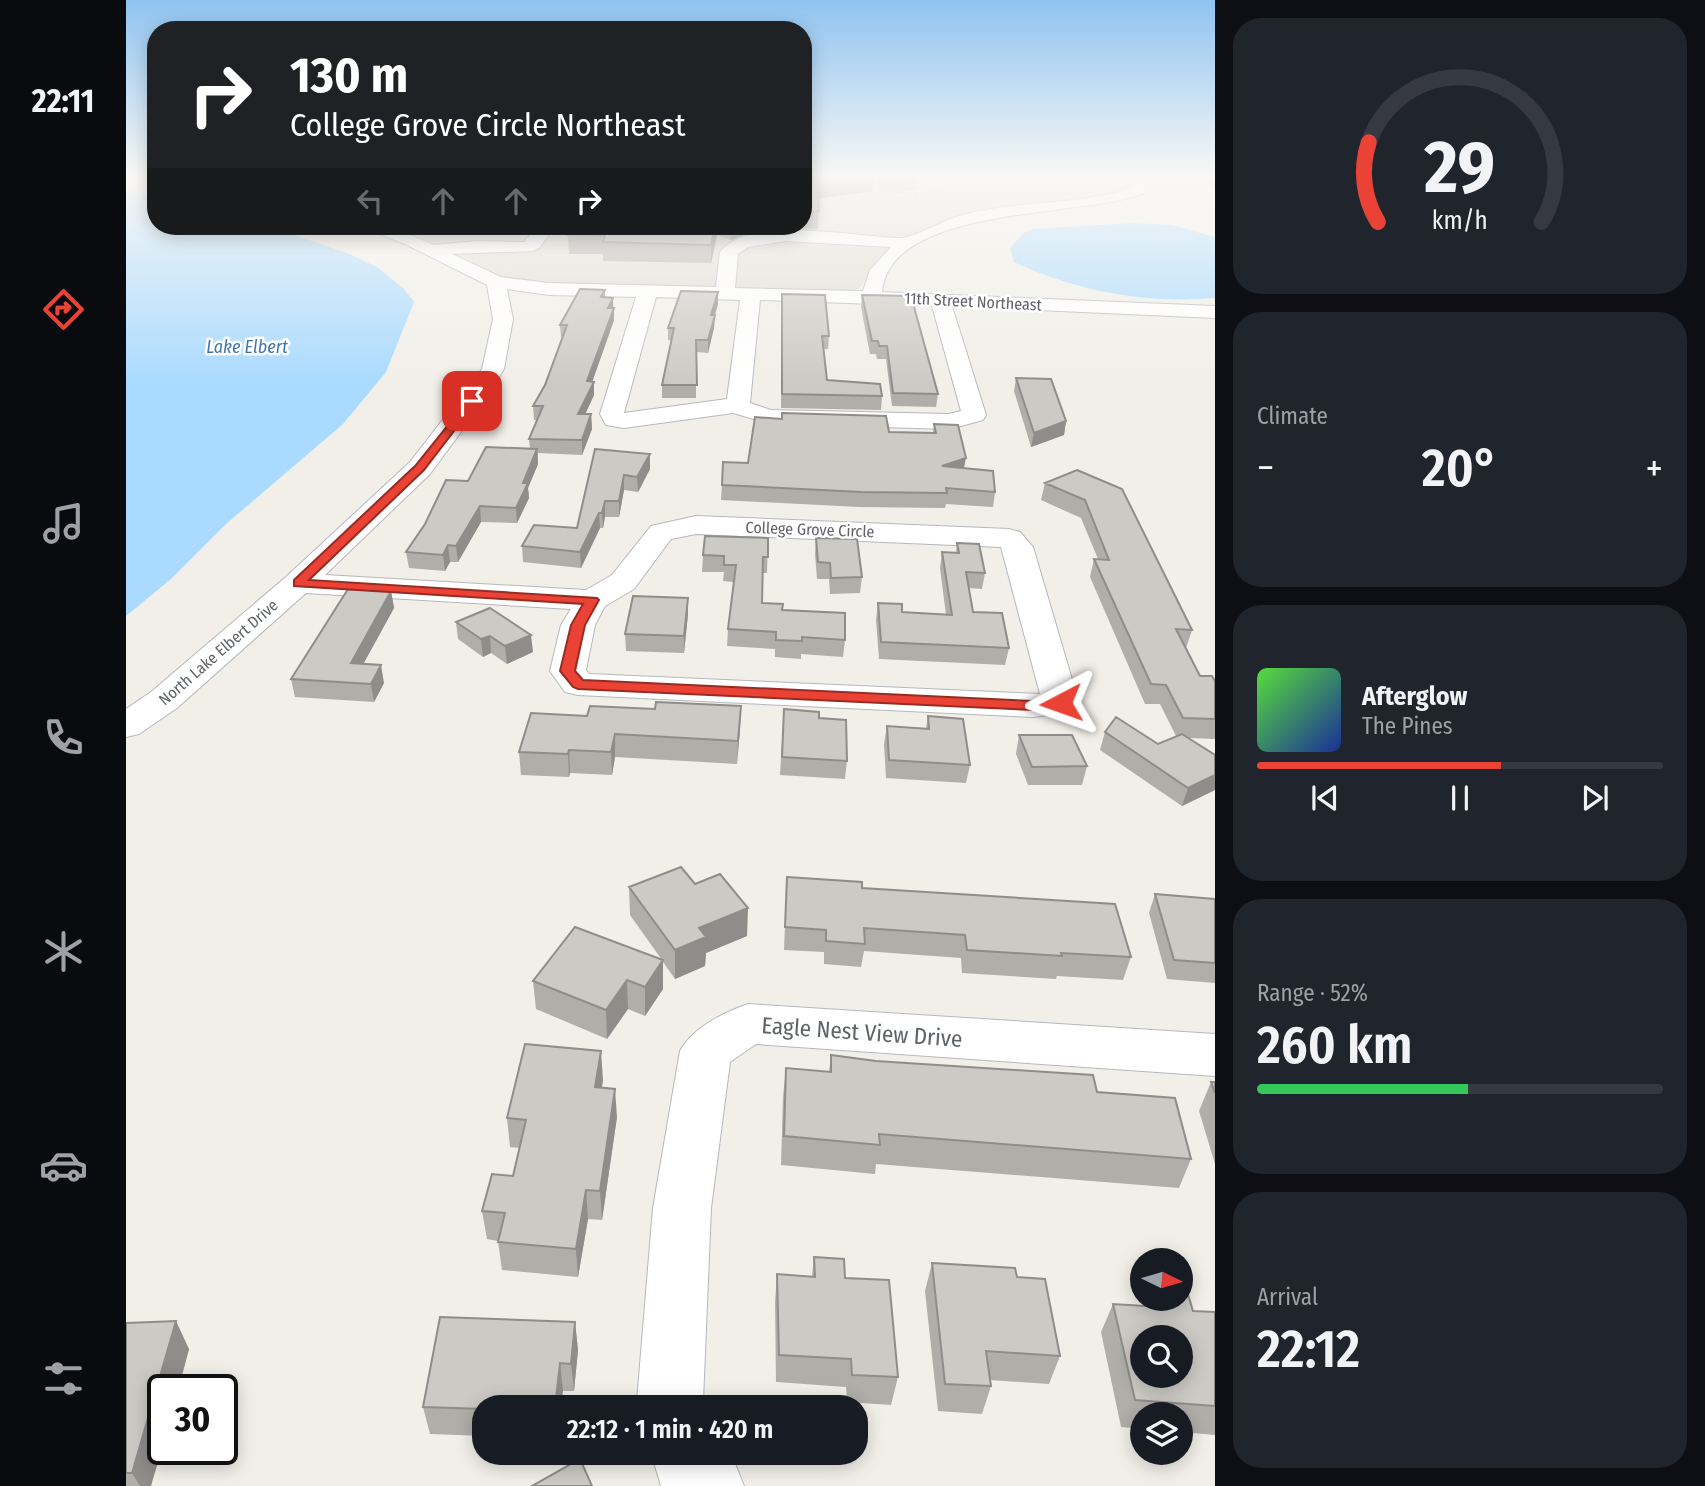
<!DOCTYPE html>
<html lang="en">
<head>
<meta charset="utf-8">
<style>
  body { margin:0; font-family:"Fira Sans Condensed",sans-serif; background:#20242c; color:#f1f3f6; height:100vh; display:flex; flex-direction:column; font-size:26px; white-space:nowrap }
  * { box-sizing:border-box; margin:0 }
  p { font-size:23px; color:#9ea1a6 }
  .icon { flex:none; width:38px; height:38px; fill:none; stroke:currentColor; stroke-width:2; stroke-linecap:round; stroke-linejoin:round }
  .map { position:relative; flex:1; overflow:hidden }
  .panel { display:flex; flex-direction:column; gap:18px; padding:18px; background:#0d0f14; width:490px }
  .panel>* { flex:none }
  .top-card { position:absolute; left:21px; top:21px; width:665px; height:214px; border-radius:28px; box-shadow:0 4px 18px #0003; background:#202124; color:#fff; overflow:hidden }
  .needle { width:46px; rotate:95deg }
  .controls { position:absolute; left:1004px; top:1248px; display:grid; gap:14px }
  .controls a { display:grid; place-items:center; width:63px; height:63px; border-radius:50%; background:#171b24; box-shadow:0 4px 18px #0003; font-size:35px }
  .speed { position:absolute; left:21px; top:1374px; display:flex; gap:14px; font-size:35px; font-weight:700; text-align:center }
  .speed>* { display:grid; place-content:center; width:91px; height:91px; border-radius:50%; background:#171b24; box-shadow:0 4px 18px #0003; line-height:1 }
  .speed .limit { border:4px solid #111; border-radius:10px; background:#fff; color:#111 }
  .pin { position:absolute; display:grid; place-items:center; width:60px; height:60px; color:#fff; margin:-30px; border-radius:14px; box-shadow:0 4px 10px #0006 }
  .me { position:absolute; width:77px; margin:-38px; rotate:266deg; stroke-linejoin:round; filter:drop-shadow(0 0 5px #0008) }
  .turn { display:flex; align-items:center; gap:24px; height:147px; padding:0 28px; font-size:32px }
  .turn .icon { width:91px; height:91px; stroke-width:2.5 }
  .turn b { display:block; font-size:49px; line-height:60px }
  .lanes { display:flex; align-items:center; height:66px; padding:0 28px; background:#0003; justify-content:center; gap:35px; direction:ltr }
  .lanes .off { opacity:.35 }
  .big { font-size:52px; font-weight:600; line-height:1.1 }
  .panel .widget { flex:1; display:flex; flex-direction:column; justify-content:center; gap:10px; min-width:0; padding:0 24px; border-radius:28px; background:#20242c }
  .panel .dial { align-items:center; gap:0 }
  .dial svg { height:182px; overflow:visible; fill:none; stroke:#363941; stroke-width:7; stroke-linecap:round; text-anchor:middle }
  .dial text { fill:#f1f3f6; stroke:none }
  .song { display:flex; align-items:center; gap:21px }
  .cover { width:84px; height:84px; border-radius:10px; background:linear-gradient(135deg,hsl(110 70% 55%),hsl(230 70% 35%)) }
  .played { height:7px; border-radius:4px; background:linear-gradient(90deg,#ea4335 60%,#363941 60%) }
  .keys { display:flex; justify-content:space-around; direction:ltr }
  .heat { display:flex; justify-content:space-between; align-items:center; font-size:38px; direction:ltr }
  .charge { height:10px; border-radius:5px; background:linear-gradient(90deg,#34c759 52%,#363941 0) }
  .trip { position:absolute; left:346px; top:1395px; width:396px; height:70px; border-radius:28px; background:#171b24; box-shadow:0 4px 18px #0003; font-weight:600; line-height:70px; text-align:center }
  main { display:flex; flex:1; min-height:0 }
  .tabs { display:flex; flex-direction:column; width:126px; justify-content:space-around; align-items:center; background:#090b0e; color:#9ea1a6 }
  .tabs .icon { width:49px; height:49px }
  .tabs .selected { color:#ea4335 }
  .tabs b { font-size:32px; color:#f1f3f6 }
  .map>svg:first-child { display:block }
  .education { fill:#e1ded6 }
  .water { fill:#aadaff }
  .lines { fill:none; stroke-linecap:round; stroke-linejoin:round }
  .minor-casing { stroke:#b5b8bc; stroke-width:2 }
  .path { stroke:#9cc7a9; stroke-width:2; stroke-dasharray:2.5 2; stroke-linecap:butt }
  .minor { fill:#fff; fill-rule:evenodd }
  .wall { fill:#afaea9 }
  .shaded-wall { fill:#8f8d8a }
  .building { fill:#cccac5; stroke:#8f8d8a; stroke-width:2; fill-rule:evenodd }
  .route { fill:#ea4335; stroke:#982c22; stroke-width:2 }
  .labels { text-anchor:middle; stroke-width:5; stroke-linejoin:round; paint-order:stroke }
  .far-street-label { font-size:16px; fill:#5f6368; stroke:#fff }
  .far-water-label { font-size:18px; font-style:italic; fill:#4174aa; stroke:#fff }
  .near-street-label { font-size:23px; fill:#5f6368; stroke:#fff }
</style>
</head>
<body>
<main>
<nav class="tabs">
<b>22:11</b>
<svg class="icon selected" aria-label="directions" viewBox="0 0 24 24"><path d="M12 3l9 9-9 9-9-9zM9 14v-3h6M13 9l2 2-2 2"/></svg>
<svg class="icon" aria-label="music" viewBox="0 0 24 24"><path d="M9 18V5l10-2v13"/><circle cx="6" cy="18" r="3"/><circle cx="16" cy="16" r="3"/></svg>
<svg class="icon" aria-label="phone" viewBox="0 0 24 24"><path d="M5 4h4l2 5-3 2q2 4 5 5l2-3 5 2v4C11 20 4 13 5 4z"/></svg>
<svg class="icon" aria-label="climate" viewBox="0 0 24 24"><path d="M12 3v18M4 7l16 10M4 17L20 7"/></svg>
<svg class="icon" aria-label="car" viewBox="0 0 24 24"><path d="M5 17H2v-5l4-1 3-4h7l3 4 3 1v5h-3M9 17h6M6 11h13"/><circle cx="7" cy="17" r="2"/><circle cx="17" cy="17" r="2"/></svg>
<svg class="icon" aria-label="filters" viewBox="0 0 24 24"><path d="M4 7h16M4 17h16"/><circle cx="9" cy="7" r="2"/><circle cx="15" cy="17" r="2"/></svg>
</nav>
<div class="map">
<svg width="1089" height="1486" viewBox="0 0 1089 1486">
  <rect width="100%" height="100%" fill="#f1efe8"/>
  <!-- education -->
  <path class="education" d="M677 175 1006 177 1002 188 992 195 972 199 867 208 823 219 780 239 752 258 735 287 724 293 432 286 383 280 302 241 260 226H677Z"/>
  <!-- water -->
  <path class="water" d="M0 190 30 196V226H142L221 253 251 267 277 288 288 302 260 372 217 424 100 524 45 579 0 616Z
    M1006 223 1046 225 1089 237V298C1019 304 951 291 888 262L884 248 896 234 907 229Z"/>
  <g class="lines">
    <defs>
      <path id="minor" d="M1003 175H1018L1022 182 1018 193C959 218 764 204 756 292L1089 306V318L826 306 860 415 857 420 824 429 645 424 607 413 498 428 480 425 474 414 510 297 423 295 381 289 387 319 378 369 358 401 304 474 199 575 460 590 486 575 525 526 570 516 883 529 894 532 907 547 953 703 948 711 907 717 452 695 439 692 424 671 435 625 445 609 180 593 51 708 13 734 0 737V709L25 692 161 576 284 462 356 369 367 319 361 285 281 245 243 230 241 226H263L308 245 351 241 398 242 412 226H429L413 248 406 251 326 254 375 277 423 283 590 287 594 252C623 214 734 238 776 238 785 238 818 221 830 217 883 201 937 205 989 193L1006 187 1008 182ZM660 241 765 247 744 270 737 291 609 288 612 254 622 247ZM530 297 614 300 601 399 498 413ZM634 300 806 306 835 411 823 414 645 410 624 403ZM570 534 875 547 914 694 463 674 460 670 469 625 479 606 508 589 545 539Z
        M622 1004 1089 1034V1076L630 1044 604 1062 585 1208 577 1401 579 1407H513L511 1401 527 1208 554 1051C567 1027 597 1013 622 1004Z
        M525 1452H593L608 1461 618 1486H535Z"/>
    </defs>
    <!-- minor casing -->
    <use href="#minor" class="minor-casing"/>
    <!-- path -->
    <path class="path" d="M786 177 813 178
      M786 180 791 196
      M789 188 818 189
      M811 196 820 193"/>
    <!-- minor -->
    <use href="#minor" class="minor"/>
  </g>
  <!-- wall -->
  <path class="wall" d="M677 175H748L746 191 692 199 693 211 692 229 628 231 605 240 591 235 585 263 477 261V254H443L442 235 447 226H677Z
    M750 175H789L787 190H778V193L754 192Z
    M1074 175H1089V189Z
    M479 290V297L487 298 488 320 466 382H468V395L459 414H465L466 429 456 455 412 453V464L402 488 403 498 391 523 355 522 332 562H324L319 571 283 568 280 552 342 481 404 449 403 439 411 420H408L407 406 419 385 436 337H435L434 325Z
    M656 294 703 336 702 349H698L701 380 756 396 755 410 655 408Z
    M736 295 812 394 810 407 766 406 760 359H751L750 354H744L735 307Z
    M592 304 589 315 588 328 582 353 570 352V398H536V385L546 341 542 340V328Z
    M890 378 940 421 938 435 905 447 888 391Z
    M808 424 838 468 869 492 867 507 820 504 819 508 733 507 595 500 596 485 622 463 763 432 807 433Z
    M469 449 524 454V469L512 492 498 490 493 517H479L477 528H474L455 568 397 562 396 546 451 528Z
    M951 470 1066 630 1060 648 1074 676 1089 681V739L1062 738 1089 755V790L1056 806 974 750 979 732 1032 744 1050 736 1034 704H1019L964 577 968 559H972L955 518 915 500 919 483Z
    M642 538 641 573H636V603L656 610 719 640 717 657 675 654V659L649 657V649L601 646 602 629 608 582 597 581 598 572H576L577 555Z
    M690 538 736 577 734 593 704 594 703 579H691L689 554Z
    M831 543 859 573 856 589 843 588 847 612 883 648 879 665 753 659 750 620 752 603 776 612 820 615 814 568 816 552 830 553Z
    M265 591 268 608 237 664 258 683 248 702 169 697 165 679Z
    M562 614 558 653 500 651 499 634Z
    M330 622 407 652 381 664 365 653 357 657 332 639Z
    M658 709 693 718 721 761 719 779 654 775Z
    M405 713 614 729 611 764 489 757 486 775 444 773 443 777 395 775 393 752Z
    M802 716 844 765 840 783 760 778 758 744 761 726 800 728Z
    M893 735 961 766 956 785H902L890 754Z
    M661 877 736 888 1005 957 997 980 931 976 930 979 836 973 835 958 738 951 735 967 698 964V952L658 950Z
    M569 884 621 936 580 953 579 966 549 979 537 962V989L519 1016 502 1009 481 1039 410 1009 407 981 536 960 504 915 503 887Z
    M1029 894 1089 899V983L1041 979 1023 913Z
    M705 1055 971 1092 1065 1159 1053 1188 750 1164 749 1174 655 1165 657 1097 660 1068 703 1072Z
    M477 1080 476 1087 491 1117 476 1220 462 1219 452 1277 376 1270 372 1241 361 1239 356 1211 387 1176 393 1148 384 1147 381 1118Z
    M1085 1082H1089V1164L1073 1111Z
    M688 1257 719 1278 772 1377 765 1405 721 1402 720 1387 650 1382 649 1302 651 1274 686 1276Z
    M806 1263 891 1277 934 1356 923 1384 864 1380 865 1386 856 1414 812 1411 799 1291Z
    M1027 1298H1055L1067 1311 1089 1312V1435L1055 1432V1414H1017V1429L995 1427 975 1332 987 1304 1024 1306Z
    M449 1322 452 1350 448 1391H437L359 1407V1436L304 1434 297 1407Z
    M0 1323 63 1349 52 1390H37L25 1486H0Z"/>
  <!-- shaded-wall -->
  <path class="shaded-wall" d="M742 175H748L746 191 689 199 691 182Z
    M589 226H591V235L585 263V245Z
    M606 226H629L628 231 605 240Z
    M592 292V304L585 327V315Z
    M487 298V310L482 308Z
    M488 308V320L463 391 468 382V395L453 428 452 414 461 381Z
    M589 315 588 328 582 353V340Z
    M465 414 466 429 456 455V440Z
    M940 421 938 435 905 447 908 433Z
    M411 449 412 464 402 488 403 498 391 523 390 508 397 483Z
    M524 454V469L512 492 511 477Z
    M840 458 837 473 816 466Z
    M498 475V490L493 517V501Z
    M479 501V517L477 528 476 513Z
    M354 506 355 522 332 562 330 546Z
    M473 513 474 528 455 568 454 552Z
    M322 545 324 562 319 571 317 555Z
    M265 591 268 608 228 681 225 663Z
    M562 598V614L558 653V636Z
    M405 635 407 652 381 664 379 646Z
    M364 636 365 653 357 657 355 639Z
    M255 665 258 683 248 702 245 684Z
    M615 706 614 729 611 764 612 741Z
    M489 734V757L486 775 485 752Z
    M443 750 444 773 443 777 442 754Z
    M1089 775V790L1056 806 1062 788Z
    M622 908 621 936 580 953 579 966 549 979V950L573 928Z
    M537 960V989L519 1016V987Z
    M501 980 502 1009 481 1039 480 1010Z
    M475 1051 477 1080 471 1116 469 1087Z
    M489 1089 491 1117 476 1220 474 1191Z
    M460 1190 462 1219 452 1277 450 1249Z
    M50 1321 63 1349 52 1390H37V1445L25 1486H14L6 1473Z
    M449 1322 452 1350 448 1391 445 1364Z
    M434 1363 437 1391 435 1407H429Z"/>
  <!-- building -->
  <path class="building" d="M677 175H742L691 182 693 211 677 212Z
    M755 175H789V176H778L779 179 756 178Z
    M447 226H589L585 245 477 242 479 236 442 235Z
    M454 289 479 290 475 297 487 298 482 308H488L461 381 468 382 452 414H465L456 440 403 439 417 406H407L419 385 441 325H434Z
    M555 291 592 292 585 315H589L582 340H570L571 385H536L548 328H542Z
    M656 294 699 295 703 336H696L701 380 754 384 756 396 656 394Z
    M736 295 785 296 812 394 767 393 761 346H753L752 341H746Z
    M890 378 925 379 940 421 908 433Z
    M656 413 760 416 763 432 810 433 808 424 832 425 840 458 816 466 867 471 869 492 820 488 821 493 735 492 596 485 597 462 622 463 629 417 656 419Z
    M360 447 411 449 397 483H402L390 508 354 506 330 546 322 545 317 555 280 552 299 524 320 480 342 481Z
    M469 449 524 454 511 477 498 475 493 501H479L476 513H473L454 552 396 546 408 525 451 528Z
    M951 470 996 489 1066 630 1050 629 1074 676H1086L1089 681V719L1057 718 1040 685 1025 684 968 559 983 560 959 500 919 483Z
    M579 536 642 538V557H637L636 603 657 604 656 610 719 613V640L676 637V641L650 640V632L602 629 610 565H598V556L577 555Z
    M690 538 731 539 736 577 705 578 704 563 692 562Z
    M831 543 853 544 859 573 840 572 847 612 876 613 883 648 755 642 752 603 776 604V612L826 615 816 552 833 553Z
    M222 589 265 591 225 663 255 665 245 684 165 679Z
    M507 596 562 598 558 636 499 634Z
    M364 608 405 635 379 646 364 636 355 639 330 622Z
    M530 702 615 706 612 741 489 734 485 752 443 750 442 754 393 752 405 713 461 716 464 706 529 709Z
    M658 709 693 712V718L720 720 721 761 656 757Z
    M802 716 837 719 844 765 763 760 761 726 803 729Z
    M990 717 1032 744 1056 734 1089 755V775L1062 788 979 732Z
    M893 735H946L961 766 906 767Z
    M555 867 569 884 594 874 622 908 573 928 580 937 549 950 503 887Z
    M661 877 736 882V888L989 904 1005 957 935 953 936 956 841 950 839 935 738 928 739 944 700 941V930L659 927Z
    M1029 894 1089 899V963L1048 960Z
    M449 927 537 960 519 987 501 980 480 1010 407 981Z
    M399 1044 475 1051 469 1087 489 1089 474 1191 460 1190 450 1249 372 1242 379 1213 356 1211 366 1174 387 1176 400 1120 381 1118Z
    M705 1055 750 1061 967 1075 971 1092 1049 1098 1065 1159 753 1134 754 1145 658 1136 660 1068 705 1072Z
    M1085 1082H1089V1093Z
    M688 1257 718 1259 719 1278 763 1280 772 1377 726 1375 725 1359 653 1355 651 1274 689 1277Z
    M806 1263 889 1268 891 1277 919 1279 934 1356 860 1351 865 1386 819 1384Z
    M1055 1291H1061L1067 1311 1089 1312V1406L1009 1400 987 1304 1035 1307 1033 1298H1055ZM1017 1337H1055V1376H1017Z
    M314 1317 449 1322 445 1364 434 1363 429 1407H359V1409L297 1407Z
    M50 1321 6 1473H0V1323Z
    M454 1459 466 1486H406Z"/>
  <!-- sky -->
  <linearGradient id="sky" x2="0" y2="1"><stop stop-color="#8fc3f1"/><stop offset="0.46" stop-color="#f9f8f5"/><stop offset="1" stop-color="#f9f8f5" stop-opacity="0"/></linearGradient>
  <rect width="1089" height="383" fill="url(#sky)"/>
  <!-- route -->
  <path class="route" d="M346 398 351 401 298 470 183 580 471 598 473 600 459 625 449 671 457 680 906 701 935 698 943 703 935 708 906 710 452 689 447 687 434 671 445 625 457 604 168 586V580L290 465 343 399Z"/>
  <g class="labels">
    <!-- far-street labels -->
    <g class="far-street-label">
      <text transform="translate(847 301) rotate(3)" y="6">11th Street Northeast</text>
      <text transform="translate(684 529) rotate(2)" y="6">College Grove Circle</text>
      <text transform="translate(92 652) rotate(-41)" y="6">North Lake Elbert Drive</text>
    </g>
    <!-- far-water labels -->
    <g class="far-water-label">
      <text x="121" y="353">Lake Elbert</text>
    </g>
    <!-- near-street labels -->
    <g class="near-street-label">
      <text transform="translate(736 1032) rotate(4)" y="8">Eagle Nest View Drive</text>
    </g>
  </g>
</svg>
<div class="controls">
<a><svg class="needle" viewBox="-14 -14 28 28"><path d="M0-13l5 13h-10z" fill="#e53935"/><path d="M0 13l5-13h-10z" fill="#9ea1a6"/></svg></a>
<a><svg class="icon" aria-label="search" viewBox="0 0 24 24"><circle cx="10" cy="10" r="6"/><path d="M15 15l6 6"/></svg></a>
<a><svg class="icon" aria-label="layers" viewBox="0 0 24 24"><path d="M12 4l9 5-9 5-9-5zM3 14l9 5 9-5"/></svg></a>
</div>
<div class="speed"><div class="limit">30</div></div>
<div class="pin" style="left:346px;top:401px;background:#d93025"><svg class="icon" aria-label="arrive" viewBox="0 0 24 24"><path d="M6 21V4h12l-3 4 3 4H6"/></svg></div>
<svg class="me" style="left:935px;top:703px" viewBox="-20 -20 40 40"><path d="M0-17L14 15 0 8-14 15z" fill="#ea4335" stroke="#fff" stroke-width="4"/></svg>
<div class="trip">22:12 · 1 min · 420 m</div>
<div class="top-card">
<div class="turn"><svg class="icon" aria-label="right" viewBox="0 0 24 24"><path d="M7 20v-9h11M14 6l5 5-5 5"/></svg><div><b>130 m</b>College Grove Circle Northeast</div></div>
<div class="lanes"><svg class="icon off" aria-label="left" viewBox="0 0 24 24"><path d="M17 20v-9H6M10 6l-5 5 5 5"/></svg><svg class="icon off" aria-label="ahead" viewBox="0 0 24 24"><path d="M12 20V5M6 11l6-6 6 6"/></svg><svg class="icon off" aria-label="ahead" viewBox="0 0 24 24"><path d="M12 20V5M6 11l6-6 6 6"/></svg><svg class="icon" aria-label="right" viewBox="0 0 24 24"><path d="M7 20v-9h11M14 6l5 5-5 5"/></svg></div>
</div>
</div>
<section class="panel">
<div class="widget dial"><svg viewBox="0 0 100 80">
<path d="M14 69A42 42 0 1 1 86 69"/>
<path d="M14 69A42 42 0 0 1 10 34" stroke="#ea4335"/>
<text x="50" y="56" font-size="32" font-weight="700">29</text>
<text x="50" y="72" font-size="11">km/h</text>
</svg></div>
<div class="widget"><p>Climate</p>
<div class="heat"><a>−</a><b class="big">20°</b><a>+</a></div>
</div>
<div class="widget">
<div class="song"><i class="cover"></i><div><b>Afterglow</b><p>The Pines</p></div></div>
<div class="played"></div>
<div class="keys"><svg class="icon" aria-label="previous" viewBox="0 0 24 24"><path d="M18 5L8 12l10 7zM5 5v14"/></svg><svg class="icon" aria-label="pause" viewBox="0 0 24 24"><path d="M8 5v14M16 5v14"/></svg><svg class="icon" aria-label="next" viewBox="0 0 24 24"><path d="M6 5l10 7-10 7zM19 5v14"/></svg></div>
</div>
<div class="widget"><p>Range · 52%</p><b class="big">260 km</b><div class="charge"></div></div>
<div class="widget"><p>Arrival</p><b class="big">22:12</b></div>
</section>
</main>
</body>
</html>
